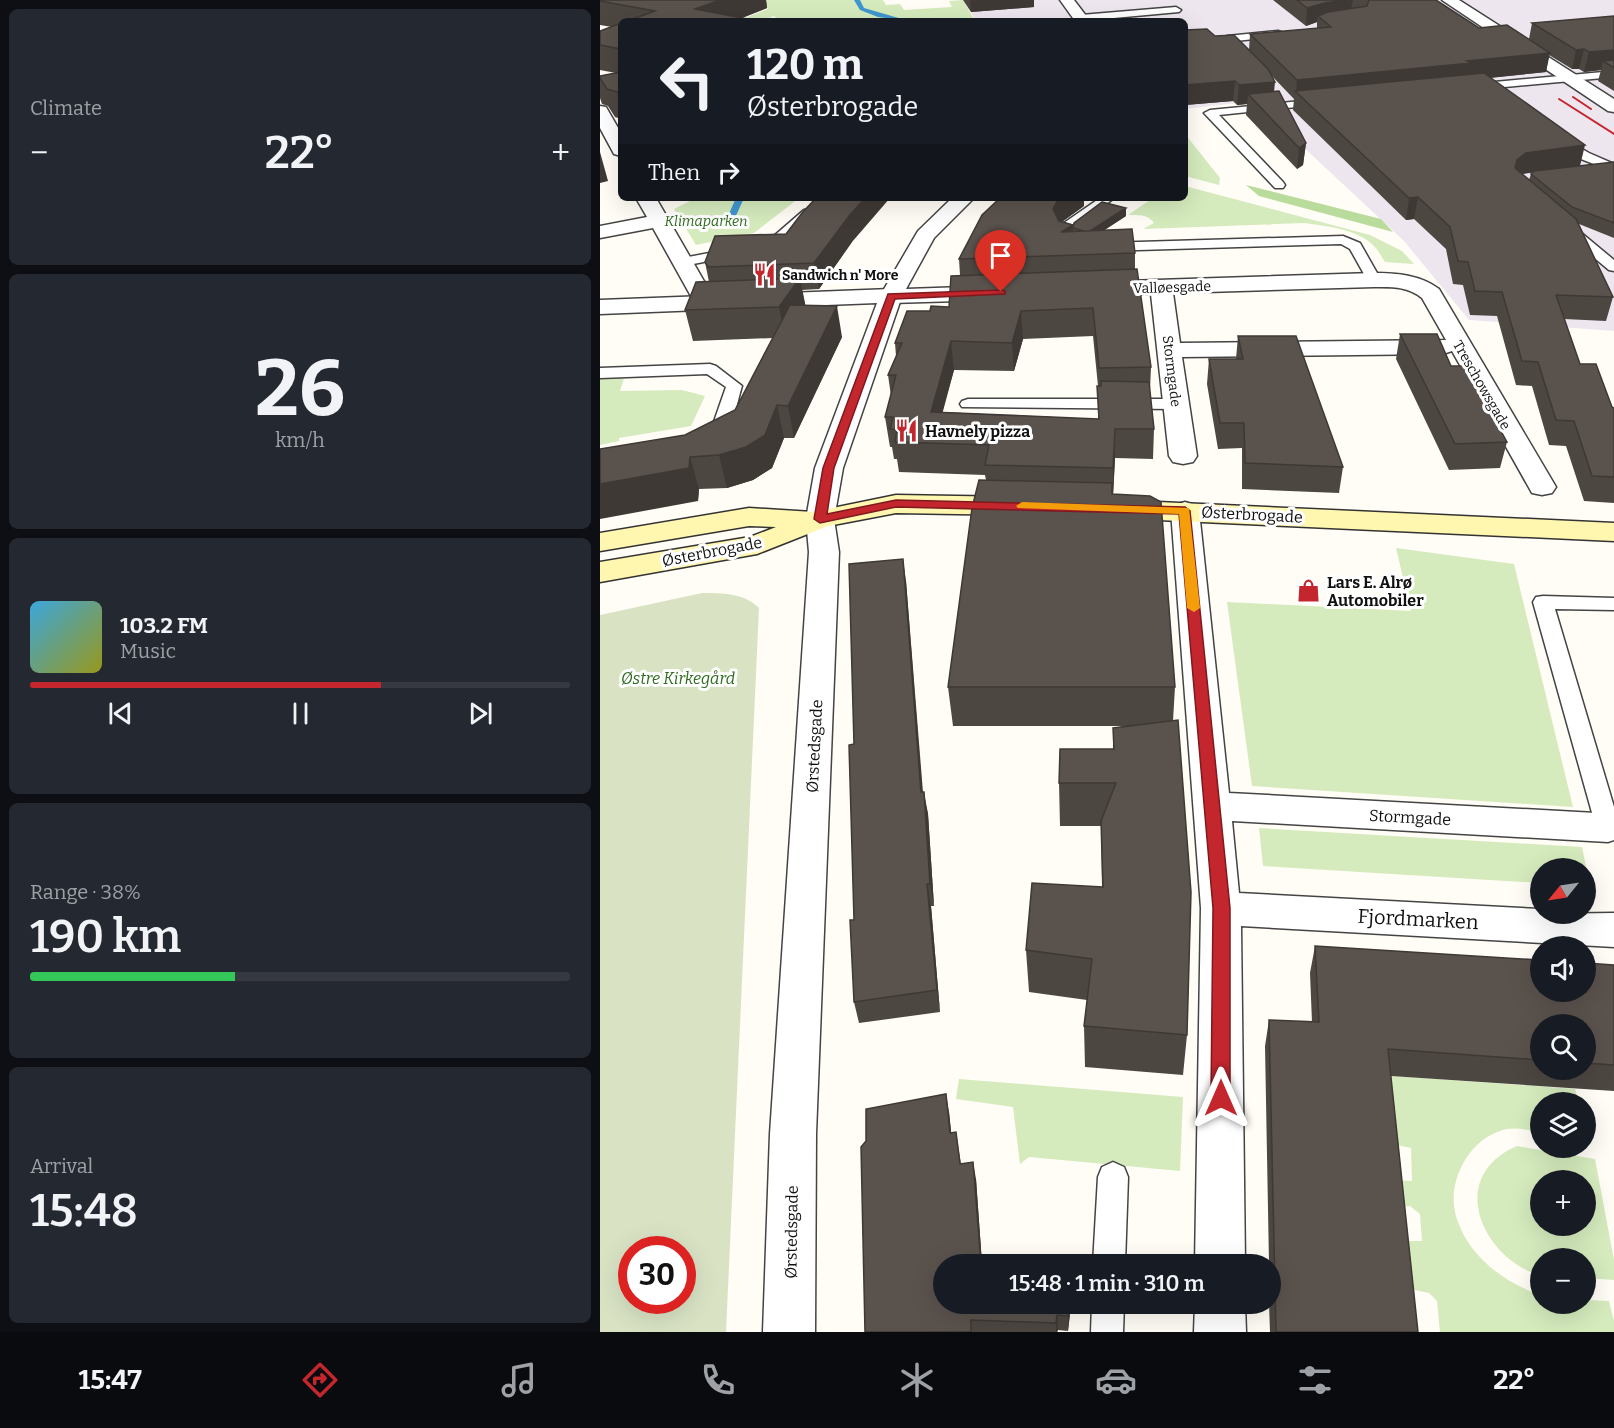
<!DOCTYPE html>
<html lang="en">
<head>
<meta charset="utf-8">
<style>
  body { margin:0; font-family:Bitter,serif; background:#242831; color:#f1f3f6; height:100vh; display:flex; flex-direction:column; font-size:22px; white-space:nowrap }
  * { box-sizing:border-box; margin:0 }
  p { font-size:20px; color:#9ea1a6 }
  .icon { flex:none; width:33px; height:33px; fill:none; stroke:currentColor; stroke-width:2; stroke-linecap:round; stroke-linejoin:round }
  .map { position:relative; flex:1; overflow:hidden }
  .sheet { display:flex; flex-direction:column; gap:9px; padding:9px; background:#0d0f14; width:600px }
  .sheet>* { flex:none }
  .top-card { position:absolute; left:18px; top:18px; width:570px; height:183px; border-radius:9px; box-shadow:0 6px 24px #0002; background:#171b24; color:#f1f3f6; overflow:hidden }
  .needle { width:39px; rotate:240deg }
  .fabs { position:absolute; left:930px; top:858px; display:grid; gap:12px }
  .fabs a { display:grid; place-items:center; width:66px; height:66px; border-radius:50%; background:#171b24; box-shadow:0 6px 24px #0002; font-size:30px }
  .speed { position:absolute; left:18px; top:1236px; display:flex; gap:12px; font-size:30px; font-weight:700; text-align:center }
  .speed>* { display:grid; place-content:center; width:78px; height:78px; border-radius:50%; background:#171b24; box-shadow:0 6px 24px #0002; line-height:1 }
  .speed .limit { border:9px solid #d22; background:#fff; color:#111 }
  .pin { position:absolute; display:grid; place-items:center; width:51px; height:51px; color:#fff; margin:-62px -26px; border-radius:50% 50% 50% 0; rotate:-45deg; box-shadow:0 0 6px #0007 }
  .pin .icon { rotate:45deg }
  .me { position:absolute; width:66px; margin:-33px; rotate:0deg; stroke-linejoin:round; filter:drop-shadow(0 0 4px #0008) }
  .turn { display:flex; align-items:center; gap:21px; height:126px; padding:0 30px; font-size:27px }
  .turn .icon { width:78px; height:78px; stroke-width:2.5 }
  .turn b { display:block; font-size:42px; line-height:51px }
  .then { display:flex; align-items:center; height:57px; padding:0 30px; background:#0003; gap:12px; font-size:22px }
  .big { font-size:45px; font-weight:600; line-height:1.1 }
  .sheet .widget { flex:1; display:flex; flex-direction:column; justify-content:center; gap:9px; min-width:0; padding:0 21px; border-radius:9px; background:#242831 }
  .sheet .dial { align-items:center; gap:0 }
  .dial b { font-size:78px; line-height:1 }
  .song { display:flex; align-items:center; gap:18px }
  .cover { width:72px; height:72px; border-radius:9px; background:linear-gradient(135deg,hsl(200 70% 55%),hsl(60 70% 35%)) }
  .played { height:6px; border-radius:3px; background:linear-gradient(90deg,#c4262e 65%,#363941 65%) }
  .keys { display:flex; justify-content:space-around; direction:ltr }
  .heat { display:flex; justify-content:space-between; align-items:center; font-size:33px; direction:ltr }
  .charge { height:9px; border-radius:4px; background:linear-gradient(90deg,#34c759 38%,#363941 0) }
  .trip { position:absolute; left:333px; top:1254px; width:348px; height:60px; border-radius:30px; background:#171b24; box-shadow:0 6px 24px #0002; font-weight:600; line-height:60px; text-align:center }
  .tab-bar { display:flex; height:96px; justify-content:space-around; align-items:center; background:#090b0e; color:#9ea1a6 }
  .tab-bar .icon { width:42px; height:42px }
  .tab-bar .selected { color:#c4262e }
  .tab-bar b { font-size:27px; color:#f1f3f6 }
  main { display:flex; flex:1; min-height:0 }
  .map>svg:first-child { display:block }
  .industrial { fill:#eee6ef }
  .green { fill:#d5ebbd; fill-rule:evenodd }
  .forest { fill:#b9dc9c }
  .cemetery { fill:#d9e3c4; fill-rule:evenodd }
  .lines { fill:none; stroke-linecap:round; stroke-linejoin:round }
  .stream { fill:#3f96cf; fill-rule:evenodd }
  .service-casing { stroke:#444; stroke-width:3 }
  .minor-casing { stroke:#444; stroke-width:3 }
  .tertiary-casing { stroke:#444; stroke-width:3 }
  .secondary-casing { stroke:#333; stroke-width:3 }
  .service { fill:#fff; fill-rule:evenodd }
  .minor { fill:#fff; fill-rule:evenodd }
  .tertiary { fill:#fff; fill-rule:evenodd }
  .secondary { fill:#fff6b0; fill-rule:evenodd }
  .rail { stroke:#c4262e; stroke-width:2 }
  .wall { fill:#4d4742; fill-rule:evenodd }
  .shaded-wall { fill:#3f3936 }
  .building { fill:#5a524d; stroke:#3f3936; stroke-width:1.5 }
  .route { fill:#c4262e; stroke:#7f191e; stroke-width:1.5 }
  .slow { fill:#f59e0b }
  .labels { text-anchor:middle; stroke-width:6; stroke-linejoin:round; paint-order:stroke }
  .far-park-label { font-size:14px; font-style:italic; fill:#2f6b1f; stroke:#fff }
  .far-poi-label { font-size:14px; font-weight:bold; fill:#111; stroke:#fff; text-anchor:start }
  .far-street-label { font-size:14px; fill:#111; stroke:#fff }
  .poi-label { font-size:16px; font-weight:bold; fill:#111; stroke:#fff; text-anchor:start }
  .street-label { font-size:16px; fill:#111; stroke:#fff }
  .park-label { font-size:16px; font-style:italic; fill:#2f6b1f; stroke:#fff }
  .near-street-label { font-size:20px; fill:#111; stroke:#fff }
</style>
</head>
<body>
<main>
<section class="sheet">
<div class="widget"><p>Climate</p>
<div class="heat"><a>−</a><b class="big">22°</b><a>+</a></div>
</div>
<div class="widget dial"><b>26</b><p>km/h</p></div>
<div class="widget">
<div class="song"><i class="cover"></i><div><b>103.2 FM</b><p>Music</p></div></div>
<div class="played"></div>
<div class="keys"><svg class="icon" aria-label="previous" viewBox="0 0 24 24"><path d="M18 5L8 12l10 7zM5 5v14"/></svg><svg class="icon" aria-label="pause" viewBox="0 0 24 24"><path d="M8 5v14M16 5v14"/></svg><svg class="icon" aria-label="next" viewBox="0 0 24 24"><path d="M6 5l10 7-10 7zM19 5v14"/></svg></div>
</div>
<div class="widget"><p>Range · 38%</p><b class="big">190 km</b><div class="charge"></div></div>
<div class="widget"><p>Arrival</p><b class="big">15:48</b></div>
</section>
<div class="map">
<svg width="1014" height="1332" viewBox="0 0 1014 1332">
  <rect width="100%" height="100%" fill="#fffdf5"/>
  <!-- industrial -->
  <path class="industrial" d="M364 0H1014V331L869 320 804 241 654 101 585 109V21H376Z"/>
  <!-- green -->
  <path class="green" d="M161 0H283L286 5 300 4 304 10 352 7 349 1 363 0 375 21H179L174 16 162 21H137L168 9Z
    M585 134 620 178 619 185 585 176Z
    M585 186 770 235 802 251 814 264 785 262C781 256 778 250 774 246 758 229 725 226 704 223L543 229 554 223C548 214 538 215 528 215L553 198H585Z
    M96 198H199L154 233 96 245 74 209Z
    M24 378 20 391 82 390 105 396 91 426 19 438V441L0 445V379Z
    M796 548 914 564 973 807 652 786 627 602 811 611Z
    M659 828 982 847 990 886 986 885V868H940V883L663 866Z
    M780 1075 975 1089 979 1102H940V1132C927 1130 913 1126 900 1131 869 1141 848 1180 855 1212 865 1254 903 1282 940 1295V1304H986V1300L1009 1301 1014 1321V1332H840L837 1301 829 1293 800 1287 795 1241H822L820 1214 810 1206 793 1207 790 1180 812 1181 811 1148 787 1143Z
    M359 1079 583 1097 580 1171 429 1157 420 1164 413 1107 356 1099Z
    M917 1146 995 1159 1014 1260V1280L986 1278V1258H940V1275H938C880 1255 847 1176 917 1146ZM940 1180H986V1226H940Z"/>
  <!-- forest -->
  <path class="forest" d="M646 185 781 219 793 232 659 196Z"/>
  <!-- cemetery -->
  <path class="cemetery" d="M102 593C123 593 144 593 159 608L126 1332H0V615ZM32 1250H82V1300H32Z"/>
  <g class="lines">
    <!-- stream -->
    <path class="stream" d="M254 0H260L264 8 309 21 278 17 260 10Z
      M136 198H144L134 220 100 225 96 223 128 216Z"/>
    <defs>
      <path id="service" d="M576 7 581 10 579 12 481 21 476 18 481 15Z
        M678 31 681 32V36L627 42 622 39 627 36Z
        M1014 71V77L873 90 868 87 873 84Z
        M722 99 726 100V104L619 115 683 182 685 185 683 188H675L604 113 610 110Z
        M959 136 989 153 1014 164V172L981 159 955 141V137Z
        M500 198H514L472 230 470 235 478 244 476 247 471 248 460 244 456 235 461 225Z
        M209 209 215 213 214 216 176 248 83 266 76 262 83 258 167 242 204 210Z
        M968 225 973 226 1014 260V271L1009 270 963 232 961 229 963 226Z
        M743 236 760 243 781 280 779 283H769L750 249 741 244 505 251 498 247 505 243Z
        M110 364 116 366 142 386C136 404 131 449 107 443L105 439 110 433 126 387 107 374 0 378V368Z
        M368 399H577L585 404 577 409 362 407 360 404 362 401Z
        M943 596 1014 598V610L955 609 1014 807V834L1008 836 1000 834 996 827 933 602 936 597Z
        M513 1162 524 1167 528 1177 525 1264H493L498 1177 502 1167Z
        M492 1304H524L523 1332H491Z"/>
      <path id="minor" d="M460 0H474L490 21H475Z
        M842 0H859L1014 99V112L1008 111Z
        M0 106 6 107 21 133V156L14 154 0 128Z
        M36 198H56L116 302 113 307 105 309 97 307 53 228 0 238V226L47 217Z
        M352 198H374L334 238 306 289 393 286 401 288 404 293 401 298 393 300 291 303 283 301 280 296 318 231Z
        M774 273C797 273 820 275 839 289L956 487 952 493 942 495 932 493 852 351 843 354 582 357 597 456 593 462 583 464 573 462 569 456 551 294 496 296 488 294 485 289 488 284 496 282ZM774 287C792 287 807 286 822 298L846 340 580 343 573 293Z
        M585 502 595 505 599 511 629 793 1014 814V840L1008 842 632 821 639 893 940 909V914L1014 913V947L641 926 645 1264H595L601 908 571 511 575 505Z
        M220 510 230 513 234 519 239 552 216 1134 215 1332H163L170 1134 209 552 206 519 210 513Z
        M595 1304H645L646 1332H594Z"/>
      <path id="tertiary" d="M291 289 299 291 302 296 243 468 234 519 230 525 220 528 210 525 206 519 215 468 277 303 0 314V300Z"/>
      <path id="secondary" d="M296 495 419 497 429 500 433 506 429 512 419 515 296 513 228 526 157 554 0 582V562L150 537 176 527 149 526 0 551V533L149 508 213 512Z
        M515 500 1014 523V541L515 518 505 515 501 509 505 503Z"/>
    </defs>
    <!-- service casing -->
    <use href="#service" class="service-casing"/>
    <!-- minor casing -->
    <use href="#minor" class="minor-casing"/>
    <!-- tertiary casing -->
    <use href="#tertiary" class="tertiary-casing"/>
    <!-- secondary casing -->
    <use href="#secondary" class="secondary-casing"/>
    <!-- service -->
    <use href="#service" class="service"/>
    <!-- minor -->
    <use href="#minor" class="minor"/>
    <!-- tertiary -->
    <use href="#tertiary" class="tertiary"/>
    <!-- secondary -->
    <use href="#secondary" class="secondary"/>
    <!-- rail -->
    <path class="rail" d="M973 97 991 109
      M959 99 1014 134"/>
  </g>
  <!-- wall -->
  <path class="wall" d="M0 0H166L167 8 142 18 158 21H21V119L15 117 8 106 2 104 0 98V76L16 73 0 70V31L12 27 0 25Z
    M363 0H434V7L371 12Z
    M673 0H836L879 28 929 39 932 23 1014 16V91L998 81 1001 70 984 72 979 69H972L949 55 946 72 890 78 980 166 1014 162V238L979 224 1013 297 1006 321 964 319 980 364 1012 407 1014 408V503L984 501 966 446 949 445 932 386 916 385 897 316 870 315 863 285 853 284 846 249 814 219 806 220 693 110 694 99 671 75 674 92 706 143 703 165 697 169 646 115 647 104 637 105 633 101 585 105V30L615 36 649 50 650 34 717 28V22L706 26ZM933 172 931 174 929 180 921 174Z
    M484 206 462 222 473 225V232L474 223 526 216 504 230 535 253V269L551 367 550 390 554 429 553 459 515 458 513 494 575 687 573 721 587 1035 583 1075 485 1067 484 1026 487 1000 429 992 426 950 502 887 501 826H460L459 783 513 749V728L526 726H353L348 687 386 480 385 475 299 472 297 459H294L292 447H290L285 417 291 396 288 375 296 356 295 343 349 307 360 275 359 259ZM493 336 498 386V419L342 412 354 370 414 371 423 339Z
    M252 242 219 289 202 290 205 305 242 337 194 438H184L172 468 153 480 127 488 99 489 98 501 85 435 135 410 173 338 93 341 85 310 109 282 105 262Z
    M800 334 907 442 900 468 849 470 796 359Z
    M638 336 743 467 739 493 642 489V448L618 449 607 384 609 359H636Z
    M306 581 323 792 328 814 334 906H331L340 1012 259 1023 254 1002V744Z
    M715 946 1014 965V1091L791 1076 818 1332H670L669 1304H670V1264H669L665 1046 669 1020 712 1022 710 973ZM940 1024H986V1070H940Z
    M349 1112 351 1132H356L361 1164 376 1179 382 1263 471 1304 468 1331 458 1330 457 1332H265Z"/>
  <!-- shaded-wall -->
  <path class="shaded-wall" d="M120 0H166L167 8 134 21 95 9Z
    M370 0H434V7L371 12Z
    M746 0H753L749 17 723 21 718 16 717 22 706 26 707 8 725 3Z
    M984 49 979 69H972L976 50Z
    M1014 50V68L1003 61 1001 70 984 72 989 52Z
    M950 53 946 72 868 80 696 91 697 80 867 61Z
    M635 81 633 101 585 105V85Z
    M675 82 673 102 648 94 647 104 637 105 639 85Z
    M706 143 703 165 697 169 699 148Z
    M985 145 980 166 922 174 915 168 917 160 926 153Z
    M0 152 8 181 0 183Z
    M818 197 814 219 806 220 809 198Z
    M265 198H290L252 242 219 289 214 263 249 216Z
    M459 198H484V206L460 223 453 209Z
    M526 208V216L488 241V232Z
    M473 225V250L461 232Z
    M200 278 206 308 185 337 179 307Z
    M237 306 242 337 194 438 188 406Z
    M421 311 423 339 414 371 412 343Z
    M351 341 354 370 335 441 331 412Z
    M177 405 184 438 172 468 153 480 127 488 119 455Z
    M515 429V458L513 498V468Z
    M90 457 99 489 98 501 0 519V484Z
    M303 559 306 581 324 814 321 792Z
    M324 792 328 814 334 906 330 884Z
    M327 884 331 906 340 1012 337 990Z
    M346 1094 349 1112 353 1150 350 1133Z
    M373 1162 376 1179 382 1264H381Z
    M469 1304H471L468 1331V1316Z
    M457 1315 458 1330 457 1332H456V1323Z"/>
  <!-- building -->
  <path class="building" d="M0 0H120L95 9 158 21H27L55 11 0 1Z
    M697 0H746L725 3 707 8Z
    M769 0H836L879 28 907 25 950 53 867 61 871 63 697 80 650 34 731 27 718 16 728 12 767 6Z
    M1014 16V50L989 52 984 49 976 50 932 23Z
    M21 23V49L0 45V31Z
    M607 29 615 36 634 35 668 69 675 82 639 85 635 81 585 85V30Z
    M1014 60V68L1003 61Z
    M21 72V93L7 89 0 78V76Z
    M884 73 985 145 926 153 917 160 915 168 976 219 1013 297 956 295 980 364H996L1012 407 1014 408V477L992 476 974 421 956 420 938 362 922 361 902 292 875 291 868 262 858 261 850 227 818 197 809 198 695 91Z
    M679 91 706 143 699 148 648 94Z
    M1014 162V223L972 207 931 174 934 171Z
    M216 198H265L249 216 214 263 108 267 105 262 115 236 186 234 202 213Z
    M400 198H459L453 209 459 221 473 225 461 232 532 229 535 253 359 259 382 215Z
    M502 202 526 208 490 231H484L473 228 474 223Z
    M537 269 551 367 499 368 493 308 421 311 412 343 351 341 331 412 499 419 497 386H501V381L549 382 554 429H515L513 468 385 465 389 445 295 442 297 430 290 429 293 417H285L296 375H288L302 343H295L307 311H330L331 306 349 307 351 276Z
    M200 278 179 307 85 310 96 282Z
    M190 305 237 306 188 406 177 405 165 435 146 447 119 455 90 457 89 468 0 484V449L85 435 135 410Z
    M800 334H837L851 366H865L907 442 855 444Z
    M638 336H696L743 467 645 463 644 423H620L609 359H643Z
    M379 480 512 483V494L550 496 561 502 575 687H348L372 508Z
    M303 559 321 792H324L330 884H327L337 990 254 1002 250 920H254L249 745 254 744 249 564Z
    M578 720 591 892 587 1035 484 1026 492 959 426 950 432 883 503 887 501 821 516 783H459L460 749H514L513 728Z
    M715 946 940 960V992H986V963L1014 965V1065L986 1063V1024H940V1060L788 1049 818 1332H676L669 1020 719 1022Z
    M346 1094 350 1133 356 1132 360 1164 373 1162 381 1263 397 1264H344V1304H469L468 1316 457 1315 456 1323 371 1320V1332H265L261 1147 266 1141V1109Z"/>
  <!-- route -->
  <path class="route" d="M401 290 405 291V294L295 299 234 468 227 514 296 500 585 507 590 511 630 908V1098L627 1104 621 1107 614 1104 611 1098 613 908 579 514 296 507 220 523 214 519 223 468 288 294Z"/>
  <!-- slow -->
  <path class="slow" d="M422 502 589 508 600 608 594 612 587 608 579 514 418 508 416 506Z"/>
  <!-- icons -->
  <defs>
    <symbol id="restaurant-bare" viewBox="-9 -9 18 18"><path d="M-5-6h1v4h1v-4h1v4h1v-4h1v5L-1.5 .5V6h-2V.5L-5-1ZM5-6V6H3V1.5H1.5Q1.5-4 5-6Z" fill="#c4262e" stroke="#fff" stroke-width="2.5" paint-order="stroke"/></symbol>
    <symbol id="shop-bare" viewBox="-9 -9 18 18"><path d="M-5-2.5h2.3a2.7 3.5 0 0 1 5.4 0H5L5.5 6h-11ZM-1.5-2.5h3a1.5 2.3 0 0 0-3 0Z" fill="#c4262e" stroke="#fff" stroke-width="2.5" paint-order="stroke"/></symbol>
  </defs>
  <g fill-rule="evenodd">
    <use href="#restaurant-bare" x="148" y="258" width="33" height="33"/>
    <use href="#restaurant-bare" x="290" y="414" width="33" height="33"/>
    <use href="#shop-bare" x="692" y="574" width="33" height="33"/>
  </g>
  <g class="labels">
    <!-- far-park labels -->
    <g class="far-park-label">
      <text x="106" y="226">Klimaparken</text>
    </g>
    <!-- far-poi labels -->
    <g class="far-poi-label">
      <text x="182" y="280">Sandwich n' More</text>
    </g>
    <!-- far-street labels -->
    <g class="far-street-label">
      <text transform="translate(572 287) rotate(-2)" y="5">Valløesgade</text>
      <text transform="translate(572 371) rotate(83)" y="5">Stormgade</text>
      <text transform="translate(882 385) rotate(60)" y="5">Treschowsgade</text>
    </g>
    <!-- poi labels -->
    <g class="poi-label">
      <text x="325" y="437">Havnely pizza</text>
      <text x="727" y="588">Lars E. Alrø<tspan x="727" dy="18">Automobiler</tspan></text>
    </g>
    <!-- street labels -->
    <g class="street-label">
      <text transform="translate(652 514) rotate(3)" y="6">Østerbrogade</text>
      <text transform="translate(112 551) rotate(-11)" y="6">Østerbrogade</text>
      <text transform="translate(214 746) rotate(-87)" y="6">Ørstedsgade</text>
      <text transform="translate(810 817) rotate(3)" y="6">Stormgade</text>
      <text transform="translate(191 1232) rotate(-89)" y="6">Ørstedsgade</text>
    </g>
    <!-- park labels -->
    <g class="park-label">
      <text x="78" y="684">Østre Kirkegård</text>
    </g>
    <!-- near-street labels -->
    <g class="near-street-label">
      <text transform="translate(818 919) rotate(3)" y="7">Fjordmarken</text>
    </g>
  </g>
</svg>
<div class="fabs">
<a><svg class="needle" viewBox="-14 -14 28 28"><path d="M0-13l5 13h-10z" fill="#e53935"/><path d="M0 13l5-13h-10z" fill="#9ea1a6"/></svg></a>
<a><svg class="icon" aria-label="sound" viewBox="0 0 24 24"><path d="M4 9h4l5-4v14l-5-4H4zM17 9q2 3 0 6"/></svg></a>
<a><svg class="icon" aria-label="search" viewBox="0 0 24 24"><circle cx="10" cy="10" r="6"/><path d="M15 15l6 6"/></svg></a>
<a><svg class="icon" aria-label="layers" viewBox="0 0 24 24"><path d="M12 4l9 5-9 5-9-5zM3 14l9 5 9-5"/></svg></a>
<a>+</a>
<a>−</a>
</div>
<div class="speed"><div class="limit">30</div></div>
<div class="pin" style="left:401px;top:292px;background:#d93025"><svg class="icon" aria-label="arrive" viewBox="0 0 24 24"><path d="M6 21V4h12l-3 4 3 4H6"/></svg></div>
<svg class="me" style="left:621px;top:1098px" viewBox="-20 -20 40 40"><path d="M0-17L14 15 0 8-14 15z" fill="#c4262e" stroke="#fff" stroke-width="4"/></svg>
<div class="trip">15:48 · 1 min · 310 m</div>
<div class="top-card">
<div class="turn"><svg class="icon" aria-label="left" viewBox="0 0 24 24"><path d="M17 20v-9H6M10 6l-5 5 5 5"/></svg><div><b>120 m</b>Østerbrogade</div></div>
<div class="then">Then<svg class="icon" aria-label="right" viewBox="0 0 24 24"><path d="M7 20v-9h11M14 6l5 5-5 5"/></svg></div>
</div>
</div>
</main>
<nav class="tab-bar">
<b>15:47</b>
<svg class="icon selected" aria-label="directions" viewBox="0 0 24 24"><path d="M12 3l9 9-9 9-9-9zM9 14v-3h6M13 9l2 2-2 2"/></svg>
<svg class="icon" aria-label="music" viewBox="0 0 24 24"><path d="M9 18V5l10-2v13"/><circle cx="6" cy="18" r="3"/><circle cx="16" cy="16" r="3"/></svg>
<svg class="icon" aria-label="phone" viewBox="0 0 24 24"><path d="M5 4h4l2 5-3 2q2 4 5 5l2-3 5 2v4C11 20 4 13 5 4z"/></svg>
<svg class="icon" aria-label="climate" viewBox="0 0 24 24"><path d="M12 3v18M4 7l16 10M4 17L20 7"/></svg>
<svg class="icon" aria-label="car" viewBox="0 0 24 24"><path d="M5 17H2v-5l4-1 3-4h7l3 4 3 1v5h-3M9 17h6M6 11h13"/><circle cx="7" cy="17" r="2"/><circle cx="17" cy="17" r="2"/></svg>
<svg class="icon" aria-label="filters" viewBox="0 0 24 24"><path d="M4 7h16M4 17h16"/><circle cx="9" cy="7" r="2"/><circle cx="15" cy="17" r="2"/></svg>
<b>22°</b>
</nav>
</body>
</html>
